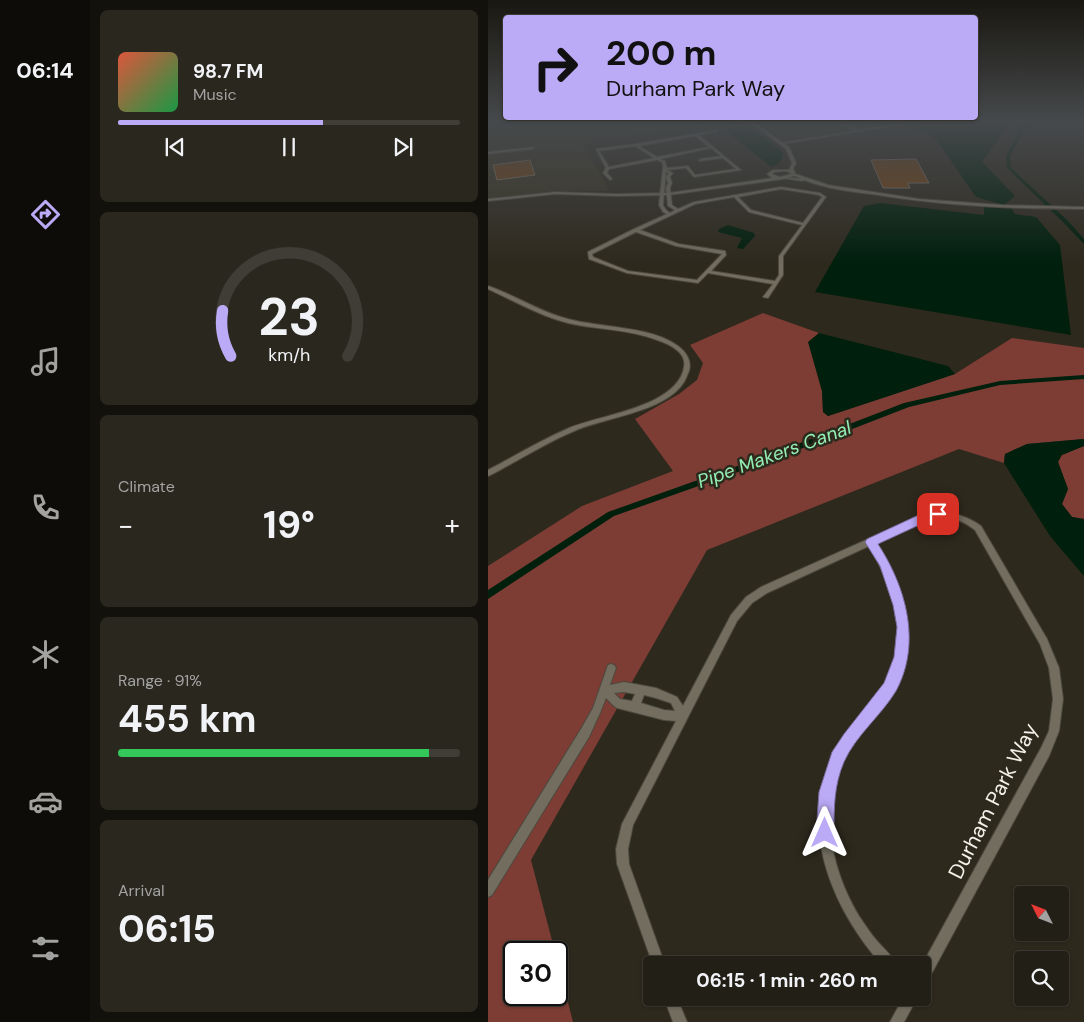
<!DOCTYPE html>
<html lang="en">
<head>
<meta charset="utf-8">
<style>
  body { margin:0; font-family:"DM Sans",sans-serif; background:#2a271f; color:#f1f3f6; height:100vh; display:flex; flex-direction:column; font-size:19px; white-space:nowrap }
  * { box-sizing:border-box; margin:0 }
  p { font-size:16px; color:#a2a2a1 }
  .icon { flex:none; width:28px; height:28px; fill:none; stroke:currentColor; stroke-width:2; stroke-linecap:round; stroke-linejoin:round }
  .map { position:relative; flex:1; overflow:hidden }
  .drawer { display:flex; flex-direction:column; gap:10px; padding:10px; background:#13110c; width:398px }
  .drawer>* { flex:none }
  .banner { position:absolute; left:15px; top:15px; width:475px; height:105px; border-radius:5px; box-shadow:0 1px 4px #0004,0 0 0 1px #3f3d35; background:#bbaaf6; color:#111; overflow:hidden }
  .needle { width:32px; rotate:312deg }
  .fabs { position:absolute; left:526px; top:886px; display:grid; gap:10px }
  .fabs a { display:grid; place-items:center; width:55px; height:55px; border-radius:5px; background:#221f16; box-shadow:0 1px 4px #0004,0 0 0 1px #3f3d35; font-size:25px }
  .speed { position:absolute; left:15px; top:941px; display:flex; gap:10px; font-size:25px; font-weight:700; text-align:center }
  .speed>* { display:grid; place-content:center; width:65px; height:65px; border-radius:50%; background:#221f16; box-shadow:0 1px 4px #0004,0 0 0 1px #3f3d35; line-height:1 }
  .speed .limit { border:2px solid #111; border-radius:8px; background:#fff; color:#111 }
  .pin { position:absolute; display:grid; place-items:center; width:42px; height:42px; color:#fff; margin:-21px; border-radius:10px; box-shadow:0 2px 8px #0006 }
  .me { position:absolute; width:55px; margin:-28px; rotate:0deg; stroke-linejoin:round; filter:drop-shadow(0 0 4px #0008) }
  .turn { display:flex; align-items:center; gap:18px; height:105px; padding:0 20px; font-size:22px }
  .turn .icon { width:65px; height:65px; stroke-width:2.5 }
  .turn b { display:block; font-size:35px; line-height:42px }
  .big { font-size:38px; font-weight:700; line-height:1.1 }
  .drawer .tile { flex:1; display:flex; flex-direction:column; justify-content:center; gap:8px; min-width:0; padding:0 18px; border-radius:8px; background:#2a271f }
  .drawer .dial { align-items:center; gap:0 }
  .dial svg { height:130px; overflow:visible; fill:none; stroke:#3f3d35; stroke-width:7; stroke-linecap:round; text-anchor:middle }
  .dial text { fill:#f1f3f6; stroke:none }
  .song { display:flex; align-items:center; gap:15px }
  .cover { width:60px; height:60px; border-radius:8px; background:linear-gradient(135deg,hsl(10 70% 55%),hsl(140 70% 35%)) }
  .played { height:5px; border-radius:2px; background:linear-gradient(90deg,#bbaaf6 60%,#3f3d35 60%) }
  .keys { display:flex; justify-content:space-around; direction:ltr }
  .heat { display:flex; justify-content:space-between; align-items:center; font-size:28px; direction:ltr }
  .charge { height:8px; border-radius:4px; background:linear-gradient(90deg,#34c759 91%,#3f3d35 0) }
  .trip { position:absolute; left:155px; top:956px; width:288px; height:50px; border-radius:5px; background:#221f16; box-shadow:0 1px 4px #0004,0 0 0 1px #3f3d35; font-weight:700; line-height:50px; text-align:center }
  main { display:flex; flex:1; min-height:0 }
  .tab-bar { display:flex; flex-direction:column; width:90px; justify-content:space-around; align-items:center; background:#0e0c09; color:#a2a2a1 }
  .tab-bar .icon { width:35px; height:35px }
  .tab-bar .current { color:#bbaaf6 }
  .tab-bar b { font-size:22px; color:#f1f3f6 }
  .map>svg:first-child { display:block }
  .built { fill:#393320 }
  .forest { fill:#7d3d35 }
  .water { fill:#001f0c }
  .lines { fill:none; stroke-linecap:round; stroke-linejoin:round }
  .canal { fill:#001f0c; fill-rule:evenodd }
  .building { fill:#744212; stroke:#7d7167 }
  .minor-casing { stroke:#4b483d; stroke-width:2 }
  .tertiary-casing { stroke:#4b483d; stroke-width:2 }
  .minor { fill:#726d5f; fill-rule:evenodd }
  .tertiary { fill:#726d5f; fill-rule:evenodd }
  .route { fill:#bbaaf6; stroke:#7a6ea0 }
  .labels { text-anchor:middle; stroke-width:5; stroke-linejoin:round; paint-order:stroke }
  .water-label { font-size:19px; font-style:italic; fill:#93eeb3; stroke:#2e291d }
  .near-street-label { font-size:21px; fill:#f3f1e9; stroke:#2e291d }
</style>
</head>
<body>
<main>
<nav class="tab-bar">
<b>06:14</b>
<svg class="icon current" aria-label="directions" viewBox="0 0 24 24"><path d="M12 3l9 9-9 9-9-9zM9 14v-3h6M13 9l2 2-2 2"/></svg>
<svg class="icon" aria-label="music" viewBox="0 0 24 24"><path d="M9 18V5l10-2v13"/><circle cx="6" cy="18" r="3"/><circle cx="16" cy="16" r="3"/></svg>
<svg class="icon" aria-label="phone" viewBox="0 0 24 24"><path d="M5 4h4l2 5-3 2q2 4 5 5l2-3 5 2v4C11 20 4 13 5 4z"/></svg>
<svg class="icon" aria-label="climate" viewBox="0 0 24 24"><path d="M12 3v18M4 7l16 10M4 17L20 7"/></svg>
<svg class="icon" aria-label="car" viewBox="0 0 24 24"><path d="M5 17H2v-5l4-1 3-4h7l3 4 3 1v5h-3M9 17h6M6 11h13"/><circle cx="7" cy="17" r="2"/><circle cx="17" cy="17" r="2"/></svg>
<svg class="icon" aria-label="filters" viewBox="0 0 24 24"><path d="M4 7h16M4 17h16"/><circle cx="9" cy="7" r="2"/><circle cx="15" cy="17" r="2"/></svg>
</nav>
<section class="drawer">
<div class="tile">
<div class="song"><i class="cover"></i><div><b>98.7 FM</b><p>Music</p></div></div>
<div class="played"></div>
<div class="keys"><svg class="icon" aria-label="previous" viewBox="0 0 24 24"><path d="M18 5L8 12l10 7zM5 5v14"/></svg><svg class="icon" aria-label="pause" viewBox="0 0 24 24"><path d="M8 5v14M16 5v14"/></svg><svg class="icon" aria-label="next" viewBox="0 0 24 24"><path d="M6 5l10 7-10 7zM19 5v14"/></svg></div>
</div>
<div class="tile dial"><svg viewBox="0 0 100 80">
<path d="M14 69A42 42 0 1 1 86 69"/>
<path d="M14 69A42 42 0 0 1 9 41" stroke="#bbaaf6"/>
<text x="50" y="56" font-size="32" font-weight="700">23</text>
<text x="50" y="72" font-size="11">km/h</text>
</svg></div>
<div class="tile"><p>Climate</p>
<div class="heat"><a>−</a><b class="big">19°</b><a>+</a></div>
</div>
<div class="tile"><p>Range · 91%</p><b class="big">455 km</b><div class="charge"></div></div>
<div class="tile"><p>Arrival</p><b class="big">06:15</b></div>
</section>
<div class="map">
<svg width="597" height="1022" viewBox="0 0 597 1022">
  <rect width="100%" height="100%" fill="#2e291d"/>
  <!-- built -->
  <path class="built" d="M0 121H254L94 143 122 191H68L0 198Z
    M269 121H426L304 140 294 139Z"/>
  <!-- forest -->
  <path class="forest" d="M275 313 331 333 321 343 334 391 335 412 340 416 467 374 524 338 596 348V439L539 444 517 454 516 463 471 449 219 550 43 860 67 952H26V995H69V959L85 1022H0V566L94 506 185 471 147 419 191 394 209 380 215 363 202 345Z
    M596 446V519L584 517 574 504 580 489 570 462 573 455Z"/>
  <!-- water -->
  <path class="water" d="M464 121H523L494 162 527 196 516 205 488 197 447 138 424 128 462 123Z
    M258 125 281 140 295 153C295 161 291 164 283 167L240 132 239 129Z
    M392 203 496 215V207L524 209 527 214 548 217 572 245 583 335 327 292 376 206Z
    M240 225 266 233 267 236 255 249 249 248 254 238 230 232 231 229Z
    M331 333 460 366 467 374 340 416 335 412 334 391 320 342Z
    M596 439V446L574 455 570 462 580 489 574 504 584 517 596 519V576L562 536 516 463 517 454 539 444Z"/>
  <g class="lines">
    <!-- canal -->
    <path class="canal" d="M537 121H541L522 156 523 168 579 220 597 240V245L575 222 519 168 518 156Z
      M597 375V379L512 385 421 407 292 457 126 516 0 599V590L120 512 286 453 416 403 512 381Z"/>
  </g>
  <!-- building -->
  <path class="building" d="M428 159 441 183H420L422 188H395L383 160Z
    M42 160 47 175 9 180 5 165Z"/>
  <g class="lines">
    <defs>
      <path id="minor" d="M350 121H352L370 130 431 121H435L294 144 292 143 366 131Z
        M229 130V132L211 135 253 170 206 177 198 168 179 170 185 173 182 177 184 183 182 188 184 205 190 209 206 202 293 187 332 193 338 197 295 256V275L280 298 275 297 285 284 220 273 210 283 139 273 101 259 100 252 146 229 179 214 175 212 171 205 175 166 174 162 169 160 121 169 119 173 124 179 122 180 115 173 118 168 108 149 148 144ZM207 136 221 147 169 157 151 146ZM147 146 166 158 121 167 111 151ZM223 148 233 156 212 159 211 161 235 158 248 169 207 175 200 166 179 168 177 161 172 159ZM178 172 181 173 178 177 180 183 178 188 180 206 187 210 182 213 178 210 175 205ZM293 189 331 195 334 197 315 223 263 210 250 197ZM246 197 261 212 314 225 291 256V275L287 281 223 271 238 255 237 251 191 244 152 230 207 204ZM148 232 188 246 234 254 209 280 140 271 105 257 104 254Z
        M46 147 45 149 0 154V152Z
        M305 173 340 185 431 199 514 205 597 207V209C527 209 459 206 390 195 365 192 339 189 316 180L314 181 295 178 297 177 313 179 305 175Z
        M0 286C27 295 52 312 80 319 113 328 163 326 190 346 198 352 204 361 201 371 199 375 198 379 196 382 177 413 115 417 84 432 65 440 48 450 30 460 20 465 10 472 0 476V470C27 456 53 440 81 428 111 415 190 407 196 367 199 352 181 344 169 340 141 329 109 330 80 323 52 316 26 301 0 289Z
        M450 511C466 513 479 516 493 526L559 639 571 668 575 699 571 731 561 756 439 982 434 983V965L553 748 561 731 565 699 561 668 552 644 487 530C462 511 447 516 420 528 409 533 399 538 388 543 416 590 433 640 404 691 392 713 372 731 358 752 329 803 342 868 371 916 377 925 383 934 389 941 396 949 405 956 408 965H394C349 914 315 841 338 773 342 764 345 754 350 746 367 719 395 699 405 669 420 626 402 582 381 546L279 593 264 603 249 621 145 825 140 849 141 864 177 965H165L129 864 128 849 134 824 188 721 176 720 129 708 126 706 118 698 112 713 101 737 4 895 0 897V880L93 729 105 708 120 665 123 664 126 665 128 668 122 685 136 682 168 688 189 697 195 706 243 615 258 597 273 587 436 514ZM136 692 147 694 144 701 132 699 126 693ZM156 695 168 698 183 703 187 711 176 710 153 703Z
        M176 998H189L199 1022H185Z
        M415 998H429L416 1022H402Z"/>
      <path id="tertiary" d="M261 121H264L301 147 308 163 305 169 307 172 306 176 295 179 181 195 128 196 67 194 0 201V199L67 192 128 194 181 193 284 178 279 174 285 170H301L304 163 298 149ZM298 171 303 173V174L292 177 284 174 286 172Z"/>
    </defs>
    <!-- minor casing -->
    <use href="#minor" class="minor-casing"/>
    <!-- tertiary casing -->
    <use href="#tertiary" class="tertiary-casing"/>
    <!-- minor -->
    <use href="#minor" class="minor"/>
    <!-- tertiary -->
    <use href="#tertiary" class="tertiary"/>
  </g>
  <!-- sky -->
  <linearGradient id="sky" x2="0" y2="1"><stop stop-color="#191710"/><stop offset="0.46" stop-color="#46494c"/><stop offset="1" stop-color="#46494c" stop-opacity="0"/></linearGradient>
  <rect width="597" height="264" fill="url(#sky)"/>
  <!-- route -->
  <path class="route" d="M450 509 456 514 454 517 442 520 390 544C418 587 434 643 408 691 393 716 368 735 356 762 346 785 346 808 346 833L343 839 337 841 331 839 328 833 331 792 344 752 356 734 396 683 406 657 409 627 405 605 392 566 377 542 379 539 435 513Z"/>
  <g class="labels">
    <!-- water labels -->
    <g class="water-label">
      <text transform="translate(286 454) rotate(-20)" y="7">Pipe Makers Canal</text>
    </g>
    <!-- near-street labels -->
    <g class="near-street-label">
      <text transform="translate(505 801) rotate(-63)" y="7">Durham Park Way</text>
    </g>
  </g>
</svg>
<div class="fabs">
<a><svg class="needle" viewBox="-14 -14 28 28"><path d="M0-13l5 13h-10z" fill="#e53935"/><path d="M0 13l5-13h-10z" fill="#a2a2a1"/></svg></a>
<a><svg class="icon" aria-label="search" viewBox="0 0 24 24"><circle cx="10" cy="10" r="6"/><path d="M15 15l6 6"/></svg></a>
</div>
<div class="speed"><div class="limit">30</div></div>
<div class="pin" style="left:450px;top:514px;background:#d93025"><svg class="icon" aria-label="arrive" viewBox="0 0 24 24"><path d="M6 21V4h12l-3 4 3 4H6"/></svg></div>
<svg class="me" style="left:337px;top:833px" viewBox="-20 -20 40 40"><path d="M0-17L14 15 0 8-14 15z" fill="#bbaaf6" stroke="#fff" stroke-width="4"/></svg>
<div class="trip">06:15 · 1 min · 260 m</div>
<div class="banner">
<div class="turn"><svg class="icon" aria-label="right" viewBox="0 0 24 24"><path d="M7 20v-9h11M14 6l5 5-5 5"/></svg><div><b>200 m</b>Durham Park Way</div></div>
</div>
</div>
</main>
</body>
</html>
